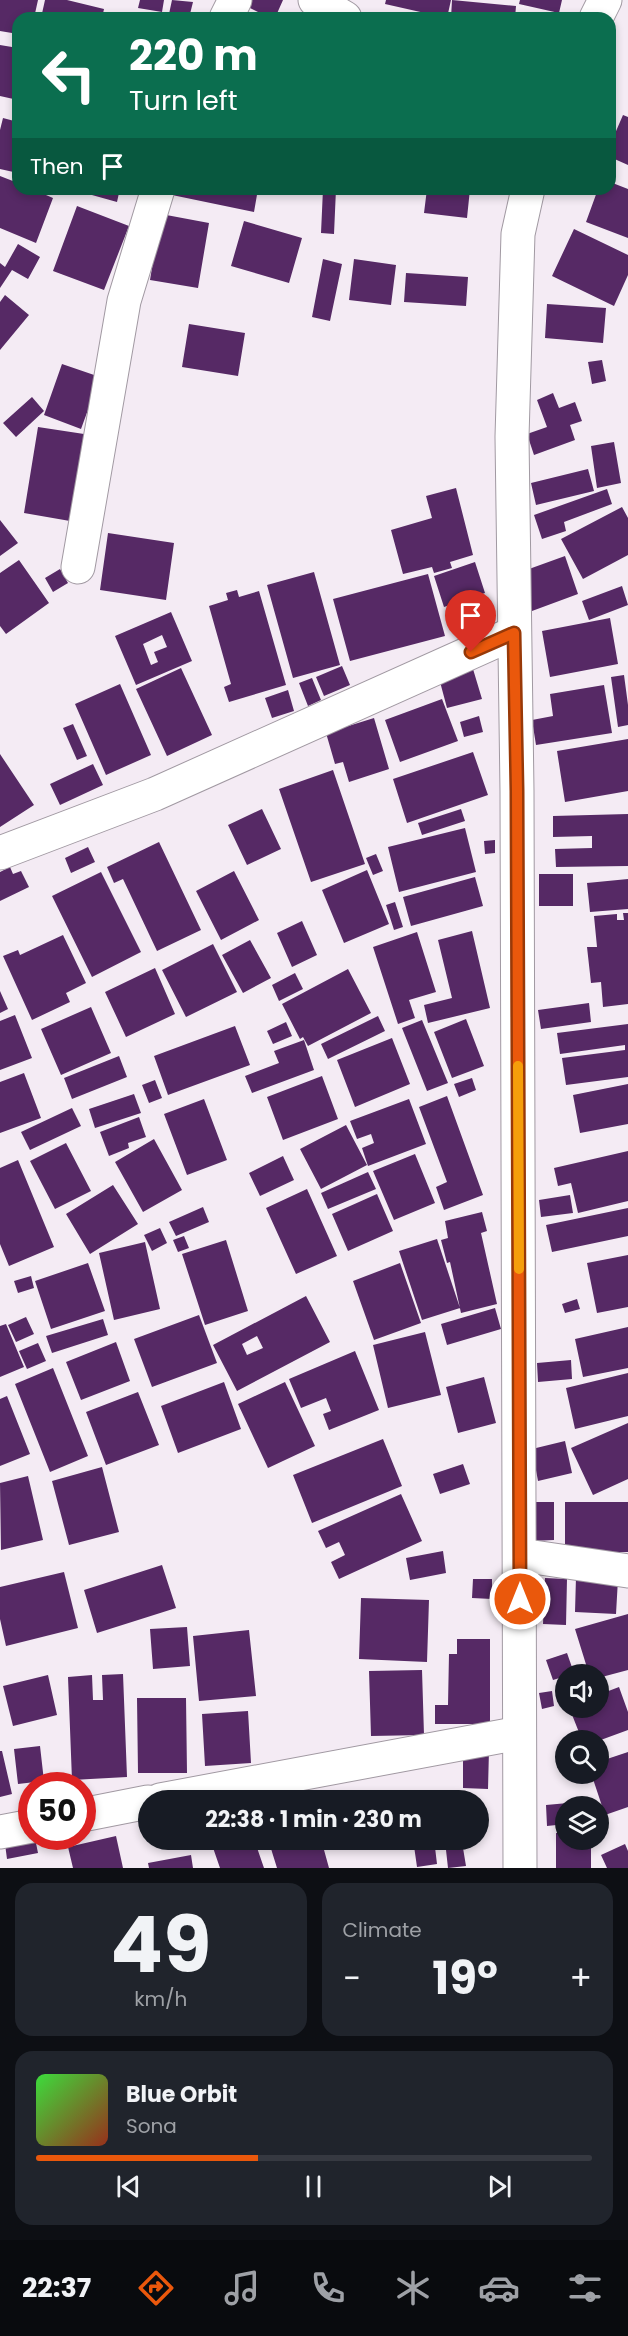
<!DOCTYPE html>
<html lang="en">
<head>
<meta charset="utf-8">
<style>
  body { margin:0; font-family:Poppins,sans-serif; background:#20242c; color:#f1f3f6; height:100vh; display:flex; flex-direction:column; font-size:22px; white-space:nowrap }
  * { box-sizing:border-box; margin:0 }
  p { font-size:20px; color:#9ea1a6 }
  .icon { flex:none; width:33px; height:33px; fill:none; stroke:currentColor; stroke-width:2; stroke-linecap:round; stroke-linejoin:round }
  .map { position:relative; height:1868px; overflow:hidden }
  .sheet { display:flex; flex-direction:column; gap:15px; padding:15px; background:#0d0f14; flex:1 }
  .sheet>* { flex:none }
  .banner { position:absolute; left:12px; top:12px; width:604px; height:183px; border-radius:18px; box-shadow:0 3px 9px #0003; background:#0b6e4f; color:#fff; overflow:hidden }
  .tools { position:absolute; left:555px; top:1664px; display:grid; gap:12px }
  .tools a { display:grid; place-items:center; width:54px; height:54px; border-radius:50%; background:#171b24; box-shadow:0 3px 9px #0003; font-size:30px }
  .speed { position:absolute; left:18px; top:1772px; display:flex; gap:12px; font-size:30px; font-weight:700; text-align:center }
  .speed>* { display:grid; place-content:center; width:78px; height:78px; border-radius:50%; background:#171b24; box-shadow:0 3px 9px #0003; line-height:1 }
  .speed .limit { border:9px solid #d22; background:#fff; color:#111 }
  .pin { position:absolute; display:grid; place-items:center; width:51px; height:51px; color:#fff; margin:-62px -26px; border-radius:50% 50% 50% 0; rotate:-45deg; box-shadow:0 0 6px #0007 }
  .pin .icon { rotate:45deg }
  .me { position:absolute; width:66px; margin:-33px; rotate:0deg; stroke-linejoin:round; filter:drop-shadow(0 0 4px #0008) }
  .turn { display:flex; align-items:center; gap:21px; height:126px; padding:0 18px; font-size:27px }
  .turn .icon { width:78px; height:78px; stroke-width:2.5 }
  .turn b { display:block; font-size:42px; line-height:51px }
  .then { display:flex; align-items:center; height:57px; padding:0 18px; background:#0003; gap:12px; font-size:22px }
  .big { font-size:45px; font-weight:700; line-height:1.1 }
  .sheet .widget { flex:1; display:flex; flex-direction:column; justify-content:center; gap:9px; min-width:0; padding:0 21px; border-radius:18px; background:#20242c }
  .sheet .dial { align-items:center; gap:0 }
  .dial b { font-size:78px; line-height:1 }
  .song { display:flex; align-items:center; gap:18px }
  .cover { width:72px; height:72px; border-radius:9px; background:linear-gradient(135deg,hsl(120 70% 55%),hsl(10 70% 35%)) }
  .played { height:6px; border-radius:3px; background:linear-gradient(90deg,#ea580c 40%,#363941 40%) }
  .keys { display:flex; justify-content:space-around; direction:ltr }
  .heat { display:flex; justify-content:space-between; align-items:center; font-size:33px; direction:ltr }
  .sheet .tiles { flex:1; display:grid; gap:15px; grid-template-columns:1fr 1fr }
  .widget:last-child { grid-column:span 2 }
  .trip { position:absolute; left:138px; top:1790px; width:351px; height:60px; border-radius:30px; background:#171b24; box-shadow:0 3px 9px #0003; font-weight:700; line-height:60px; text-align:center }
  .tabs { display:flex; height:96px; justify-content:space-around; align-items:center; background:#090b0e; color:#9ea1a6 }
  .tabs .icon { width:42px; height:42px }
  .tabs .active { color:#ea580c }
  .tabs b { font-size:27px; color:#f1f3f6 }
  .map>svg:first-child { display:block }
  .building { fill:#562965; fill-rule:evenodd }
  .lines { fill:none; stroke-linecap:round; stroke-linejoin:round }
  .minor-casing { stroke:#a199a2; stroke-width:35 }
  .secondary-casing { stroke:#a199a2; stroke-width:35 }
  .minor { stroke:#fff; stroke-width:33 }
  .secondary { stroke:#fff; stroke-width:33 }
  .route-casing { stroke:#983908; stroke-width:15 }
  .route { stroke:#ea580c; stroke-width:10 }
  .slow { stroke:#f59e0b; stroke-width:10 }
</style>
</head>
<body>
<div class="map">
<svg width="628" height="1868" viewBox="0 0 628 1868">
  <rect width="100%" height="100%" fill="#f4ebf4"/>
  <!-- building -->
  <path class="building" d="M0 0H38L34 18H18V34L0 31Z
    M45 0H67L104 9 102 18H41Z
    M140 0H164L162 12 138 8Z
    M172 0 193 2 189 18 169 14Z
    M247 0H283L275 18H270L244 5Z
    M386 0H451L447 18 385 4Z
    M452 0 516 6 515 18H451Z
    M520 0H562L559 13 519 4Z
    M0 45 18 48V100L0 96Z
    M623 115 628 117V165L610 157V145Z
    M3 118 18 122V173L0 169V130Z
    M0 176 18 183V189H32L53 198 36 243 0 228Z
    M610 182 628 189V238L586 222 598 189H610Z
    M105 189 119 193 117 202 74 190Z
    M173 189H258L254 212 172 195Z
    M323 189H336L334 234 321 233Z
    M427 189H470L467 218 424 213Z
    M77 206 129 226 104 290 53 271Z
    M161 214 209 223 198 288 150 280Z
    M244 221 302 238 289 283 231 266Z
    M574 229 628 255V275L614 306 552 276Z
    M18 244 40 257 28 279 12 270 0 288V263L5 267Z
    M323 259 342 264 330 321 312 317Z
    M354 259 396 265 391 305 349 300Z
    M406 273 468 277 466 306 404 302Z
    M5 295 29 315 0 350V302Z
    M547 304 606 308 603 343 545 338Z
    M189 324 245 333 238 376 182 367Z
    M602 360 606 381 592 384 588 362Z
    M62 364 100 377 81 429 44 415Z
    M553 393 559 408 575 402 582 421 570 425 575 440 534 455 527 434 547 427 537 400Z
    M32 397 44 411 16 437 3 423Z
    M38 427 84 434 70 521 24 513Z
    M614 442 621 483 597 488 591 446Z
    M588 469 594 491 536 505 531 483Z
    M456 488 473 555 450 562 452 568 434 573 432 567 403 574 391 530 432 518 426 496Z
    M607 489 612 504 564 522 566 531 542 539 534 515Z
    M622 507 628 518V555L583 579 561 539Z
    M0 520 18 543 0 556Z
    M108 533 174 543 166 600 100 590Z
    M565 556 578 594 532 611 518 573Z
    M19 560 49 603 6 634 0 626V573Z
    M475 562 485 593 444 607 434 576Z
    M60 569 68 583 53 592 45 578Z
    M314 572 340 665 293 678 267 585Z
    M428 574 445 636 350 661 333 599Z
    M622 586 628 605 589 620 582 601Z
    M237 590 239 597 259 591 286 685 229 702 224 687 231 684 209 606 228 600 226 593Z
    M171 612 192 661 136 685 115 636ZM162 635 167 647 154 652 158 662 151 665 143 644Z
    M610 618 618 664 550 677 542 631Z
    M342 666 350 685 324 696 316 677Z
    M181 668 212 735 167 756 136 689Z
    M473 669 482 699 447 708 439 678Z
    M624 675 628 705V725L618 727 611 677Z
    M312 678 321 700 308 706 299 683Z
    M120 684 151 755 106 775 75 704Z
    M604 685 612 733 536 745 532 720 553 716 550 694Z
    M288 690 294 711 272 718 265 698Z
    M442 699 458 741 400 762 385 720Z
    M479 716 483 732 464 737 460 722Z
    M374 718 389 769 349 782 343 762 335 764 326 733Z
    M73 724 87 756 77 760 63 728Z
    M628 739V791L565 802 557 751Z
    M473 752 488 795 407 823 393 779Z
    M0 754 34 805 0 827Z
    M93 764 103 785 60 805 50 784Z
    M333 770 365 864 311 882 279 789Z
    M262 809 281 849 247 865 228 825Z
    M461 809 465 821 422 835 418 823Z
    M628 814V866L556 867 555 849 592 848V836L553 837V816Z
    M465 828 476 872 399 892 388 847Z
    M495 840V853L485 854 484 841Z
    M159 842 201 930 157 951 123 879 114 883 107 867Z
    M88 847 95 862 71 873 65 858Z
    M376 854 383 871 373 875 366 858Z
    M10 867 13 874 21 871 29 887 0 901V872Z
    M367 870 389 924 344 943 322 890Z
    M234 871 259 920 221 940 196 891Z
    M101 872 141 952 92 977 52 896Z
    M539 874H573V906H539Z
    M475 877 483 906 411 926 403 897Z
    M628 879V909L590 912 587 883Z
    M395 902 403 927 394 930 386 905Z
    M623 913H628V1004L603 1007 601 982 591 983 587 947H597L594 916 617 914V920H624Z
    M302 921 317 955 292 967 277 933Z
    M472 931 490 1008 428 1023 424 1005 452 998 438 940Z
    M417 932 436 992 409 1000 415 1018 398 1024 373 947Z
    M63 935 86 983 66 993 70 1002 32 1020 3 956 18 950 20 955Z
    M250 940 271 978 243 993 222 955Z
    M213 944 237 992 186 1017 162 970Z
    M155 968 175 1014 126 1037 105 992Z
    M348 969 371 1013 308 1046 303 1037 300 1039 282 1004Z
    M295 973 303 989 279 1001 272 985Z
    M0 991 8 1009 0 1013Z
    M589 1003 591 1022 541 1029 538 1010Z
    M91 1007 111 1053 61 1075 41 1029Z
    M15 1015 32 1058 0 1070V1021Z
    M378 1016 385 1031 328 1059 321 1044Z
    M466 1019 484 1066 452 1078 434 1032Z
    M422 1020 448 1083 427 1091 402 1028Z
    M286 1022 292 1036 273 1044 267 1031Z
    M628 1024V1077L566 1085 562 1058 625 1050V1045L560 1054 557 1033Z
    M235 1026 250 1065 168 1095 154 1056Z
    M392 1038 410 1084 355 1107 337 1060Z
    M304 1040 314 1070 252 1093 245 1076 279 1063 274 1051Z
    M119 1056 127 1077 72 1099 64 1078Z
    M24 1073 41 1118 0 1133V1082Z
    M322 1076 338 1119 283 1140 267 1097Z
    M472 1078 476 1090 459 1097 454 1084Z
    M155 1080 162 1098 149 1103 142 1085Z
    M628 1084V1124L580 1133 573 1095Z
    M134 1094 141 1113 95 1128 89 1109Z
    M447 1096 483 1195 444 1210 436 1187 447 1182 419 1107Z
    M204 1099 227 1160 187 1175 164 1114Z
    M409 1099 426 1144 368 1166 362 1148 374 1143 371 1134 357 1139 350 1121Z
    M72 1108 81 1126 30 1150 21 1132Z
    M139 1117 146 1137 128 1143 129 1148 109 1156 100 1132Z
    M346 1125 367 1165 321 1189 300 1149Z
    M154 1139 182 1190 143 1212 115 1162Z
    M66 1143 91 1191 55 1209 30 1161Z
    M628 1151V1201L578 1213 571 1183 558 1186 554 1168Z
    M415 1154 435 1203 394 1220 373 1171Z
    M283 1156 294 1180 260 1196 249 1173Z
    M18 1160 54 1247 9 1266 0 1244V1168Z
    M368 1172 376 1189 328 1209 321 1193Z
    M113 1185 138 1224 90 1254 66 1214Z
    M307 1189 337 1256 296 1274 266 1208Z
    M377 1194 393 1231 348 1251 332 1214Z
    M570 1195 573 1213 541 1217 539 1200Z
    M203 1207 209 1222 176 1236 169 1222Z
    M628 1208V1236L552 1252 546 1225Z
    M482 1212 487 1231 481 1233 497 1304 461 1313 450 1262 447 1263 441 1240 448 1238 445 1221Z
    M160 1228 167 1243 152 1251 144 1235Z
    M184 1236 189 1248 178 1252 173 1240Z
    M437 1239 460 1308 422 1320 399 1251Z
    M226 1240 248 1311 205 1325 182 1254Z
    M145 1242 160 1309 114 1320 99 1253Z
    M628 1255V1307L597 1313 587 1263Z
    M88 1263 105 1311 51 1329 35 1281Z
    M400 1263 421 1323 374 1340 353 1281Z
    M31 1276 34 1288 18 1293 14 1281Z
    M306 1296 330 1342 237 1391 213 1345ZM257 1336 263 1348 247 1355 242 1344Z
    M577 1299 580 1309 565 1313 562 1304Z
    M495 1308 501 1329 447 1345 441 1324Z
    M199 1315 217 1363 152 1387 134 1339Z
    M26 1317 34 1334 16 1342 8 1325Z
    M103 1319 108 1335 52 1353 46 1336Z
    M6 1324 24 1367 0 1377V1326Z
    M628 1327V1368L583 1377 575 1339Z
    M425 1332 441 1395 388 1408 373 1345Z
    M116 1342 130 1381 81 1400 66 1362Z
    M38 1343 46 1361 27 1369 19 1351Z
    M355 1351 379 1410 329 1430 323 1414 331 1411 326 1398 301 1408 289 1379Z
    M571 1360 572 1379 538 1382 537 1363Z
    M53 1368 88 1456 50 1472 15 1384Z
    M628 1373V1416L575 1429 566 1388Z
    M484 1377 496 1423 458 1433 446 1387Z
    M224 1382 241 1429 178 1453 161 1406Z
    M285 1382 315 1446 268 1468 238 1404Z
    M138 1392 159 1445 106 1465 86 1412Z
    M7 1396 30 1454 0 1466V1399Z
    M628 1423V1479L593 1495 571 1448Z
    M383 1439 402 1486 312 1523 293 1475Z
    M565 1441 572 1473 538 1481 532 1449Z
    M463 1464 470 1484 440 1494 433 1474Z
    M102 1467 119 1532 69 1545 52 1481Z
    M28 1476 43 1540 1 1550 0 1483Z
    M401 1494 422 1541 339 1579 331 1562 345 1555 339 1542 326 1548 318 1531Z
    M532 1502H554V1540L533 1541Z
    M565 1502H628V1552L565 1553Z
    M443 1551 446 1573 410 1580 406 1558Z
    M162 1565 176 1608 97 1633 84 1590Z
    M64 1572 78 1628 6 1646 0 1619V1587Z
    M576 1577 618 1579 616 1614 575 1612Z
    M545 1578 567 1579 566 1625 543 1624Z
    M473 1579H492V1599L472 1598Z
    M361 1598 429 1600 427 1662 359 1659Z
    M628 1614V1670L598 1678V1674H589L575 1629Z
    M187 1627 190 1666 153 1669 150 1629Z
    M249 1630 256 1696 199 1701 193 1636Z
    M457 1639H490V1724H435V1705H448L449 1654H457Z
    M567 1653 574 1673 566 1674V1676L553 1680 546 1660Z
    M422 1670 424 1735 371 1736 369 1671Z
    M123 1674 127 1777 72 1780 68 1677 92 1675 93 1700H103L102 1675Z
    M48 1675 57 1715 13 1726 3 1686Z
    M566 1683V1702H565L560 1684Z
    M619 1687 628 1712V1730L598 1741 582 1740 569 1707H598V1695Z
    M552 1691 554 1706 542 1709 539 1693Z
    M137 1698H186L187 1773H138Z
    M248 1711 251 1763 205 1766 202 1714Z
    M40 1746 44 1781 18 1784 14 1749Z
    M463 1750H489L488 1789 463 1788Z
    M0 1751H2L12 1794 0 1797Z
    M628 1752V1807L605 1815 591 1773H598V1762Z
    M579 1802V1806H566V1824L547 1826 546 1805Z
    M556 1833H566V1839H591V1868H556Z
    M116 1836 123 1868H73L68 1847Z
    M35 1838 38 1853 7 1859 5 1844Z
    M210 1839H254L264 1868H220Z
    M268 1839H321L329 1868H277Z
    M413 1839H434L437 1864 417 1867Z
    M625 1844 628 1851V1868H607L601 1855Z
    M463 1848 466 1866 448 1868 446 1850Z
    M191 1855 193 1868H149L148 1863Z"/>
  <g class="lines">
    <defs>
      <path id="minor" d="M315 0 345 18
        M226 18 235 0
        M78 567 124 301 158 189
        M0 853 155 794 514 633
        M520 1555 628 1571
        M160 1800 519 1733
        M82 1815 148 1802
        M0 1832 32 1826"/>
      <path id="secondary" d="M596 18 605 0
        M520 1868 517 791 512 437 518 234 528 189"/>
    </defs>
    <!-- minor casing -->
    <use href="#minor" class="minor-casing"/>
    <!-- secondary casing -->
    <use href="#secondary" class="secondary-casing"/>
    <!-- minor -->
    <use href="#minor" class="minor"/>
    <!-- secondary -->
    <use href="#secondary" class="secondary"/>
  </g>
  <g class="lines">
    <defs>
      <path id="route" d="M471 652 514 633 517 791 520 1599"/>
    </defs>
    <!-- route casing -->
    <use href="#route" class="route-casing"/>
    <!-- route -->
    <use href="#route" class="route"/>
    <!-- slow -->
    <path class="slow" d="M518 1066 519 1269"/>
  </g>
</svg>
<div class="tools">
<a><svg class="icon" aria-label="sound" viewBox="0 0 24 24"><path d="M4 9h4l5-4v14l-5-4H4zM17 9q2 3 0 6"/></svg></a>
<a><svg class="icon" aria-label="search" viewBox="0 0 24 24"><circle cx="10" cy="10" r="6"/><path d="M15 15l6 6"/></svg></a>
<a><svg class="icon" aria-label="layers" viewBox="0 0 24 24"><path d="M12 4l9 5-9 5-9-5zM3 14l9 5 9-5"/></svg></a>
</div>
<div class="speed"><div class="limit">50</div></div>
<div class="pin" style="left:471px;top:652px;background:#d93025"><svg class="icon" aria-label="arrive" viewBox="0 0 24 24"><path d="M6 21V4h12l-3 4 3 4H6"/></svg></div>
<svg class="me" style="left:520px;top:1599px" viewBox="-20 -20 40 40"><circle r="17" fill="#ea580c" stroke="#fff" stroke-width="3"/><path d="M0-11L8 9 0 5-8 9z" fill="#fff"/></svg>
<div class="trip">22:38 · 1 min · 230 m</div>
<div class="banner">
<div class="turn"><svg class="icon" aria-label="left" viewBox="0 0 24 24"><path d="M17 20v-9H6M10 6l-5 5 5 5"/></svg><div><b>220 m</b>Turn left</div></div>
<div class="then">Then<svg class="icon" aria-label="arrive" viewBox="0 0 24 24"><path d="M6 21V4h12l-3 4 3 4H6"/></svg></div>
</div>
</div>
<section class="sheet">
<div class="tiles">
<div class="widget dial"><b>49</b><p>km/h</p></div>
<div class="widget"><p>Climate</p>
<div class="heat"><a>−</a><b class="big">19°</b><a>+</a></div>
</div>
<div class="widget">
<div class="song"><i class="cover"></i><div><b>Blue Orbit</b><p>Sona</p></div></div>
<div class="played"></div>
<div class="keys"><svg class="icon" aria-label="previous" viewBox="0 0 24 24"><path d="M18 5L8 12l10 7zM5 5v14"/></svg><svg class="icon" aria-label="pause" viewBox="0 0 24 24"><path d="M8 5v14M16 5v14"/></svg><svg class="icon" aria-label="next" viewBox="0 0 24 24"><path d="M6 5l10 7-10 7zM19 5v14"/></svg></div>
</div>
</div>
</section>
<nav class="tabs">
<b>22:37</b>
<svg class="icon active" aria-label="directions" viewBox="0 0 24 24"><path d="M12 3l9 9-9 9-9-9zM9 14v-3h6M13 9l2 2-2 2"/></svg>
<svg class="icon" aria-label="music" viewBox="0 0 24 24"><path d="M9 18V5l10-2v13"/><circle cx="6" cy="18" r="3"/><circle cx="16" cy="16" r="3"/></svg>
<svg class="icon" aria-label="phone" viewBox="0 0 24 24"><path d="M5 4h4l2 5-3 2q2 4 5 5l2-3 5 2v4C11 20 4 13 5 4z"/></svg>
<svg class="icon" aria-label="climate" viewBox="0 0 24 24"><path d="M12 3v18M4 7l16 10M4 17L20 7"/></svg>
<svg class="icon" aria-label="car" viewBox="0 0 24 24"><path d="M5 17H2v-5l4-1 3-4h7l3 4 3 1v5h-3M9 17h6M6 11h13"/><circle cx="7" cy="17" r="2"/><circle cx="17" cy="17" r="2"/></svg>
<svg class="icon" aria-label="filters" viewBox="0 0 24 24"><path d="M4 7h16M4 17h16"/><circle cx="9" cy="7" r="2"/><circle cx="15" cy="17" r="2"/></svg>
</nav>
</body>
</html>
